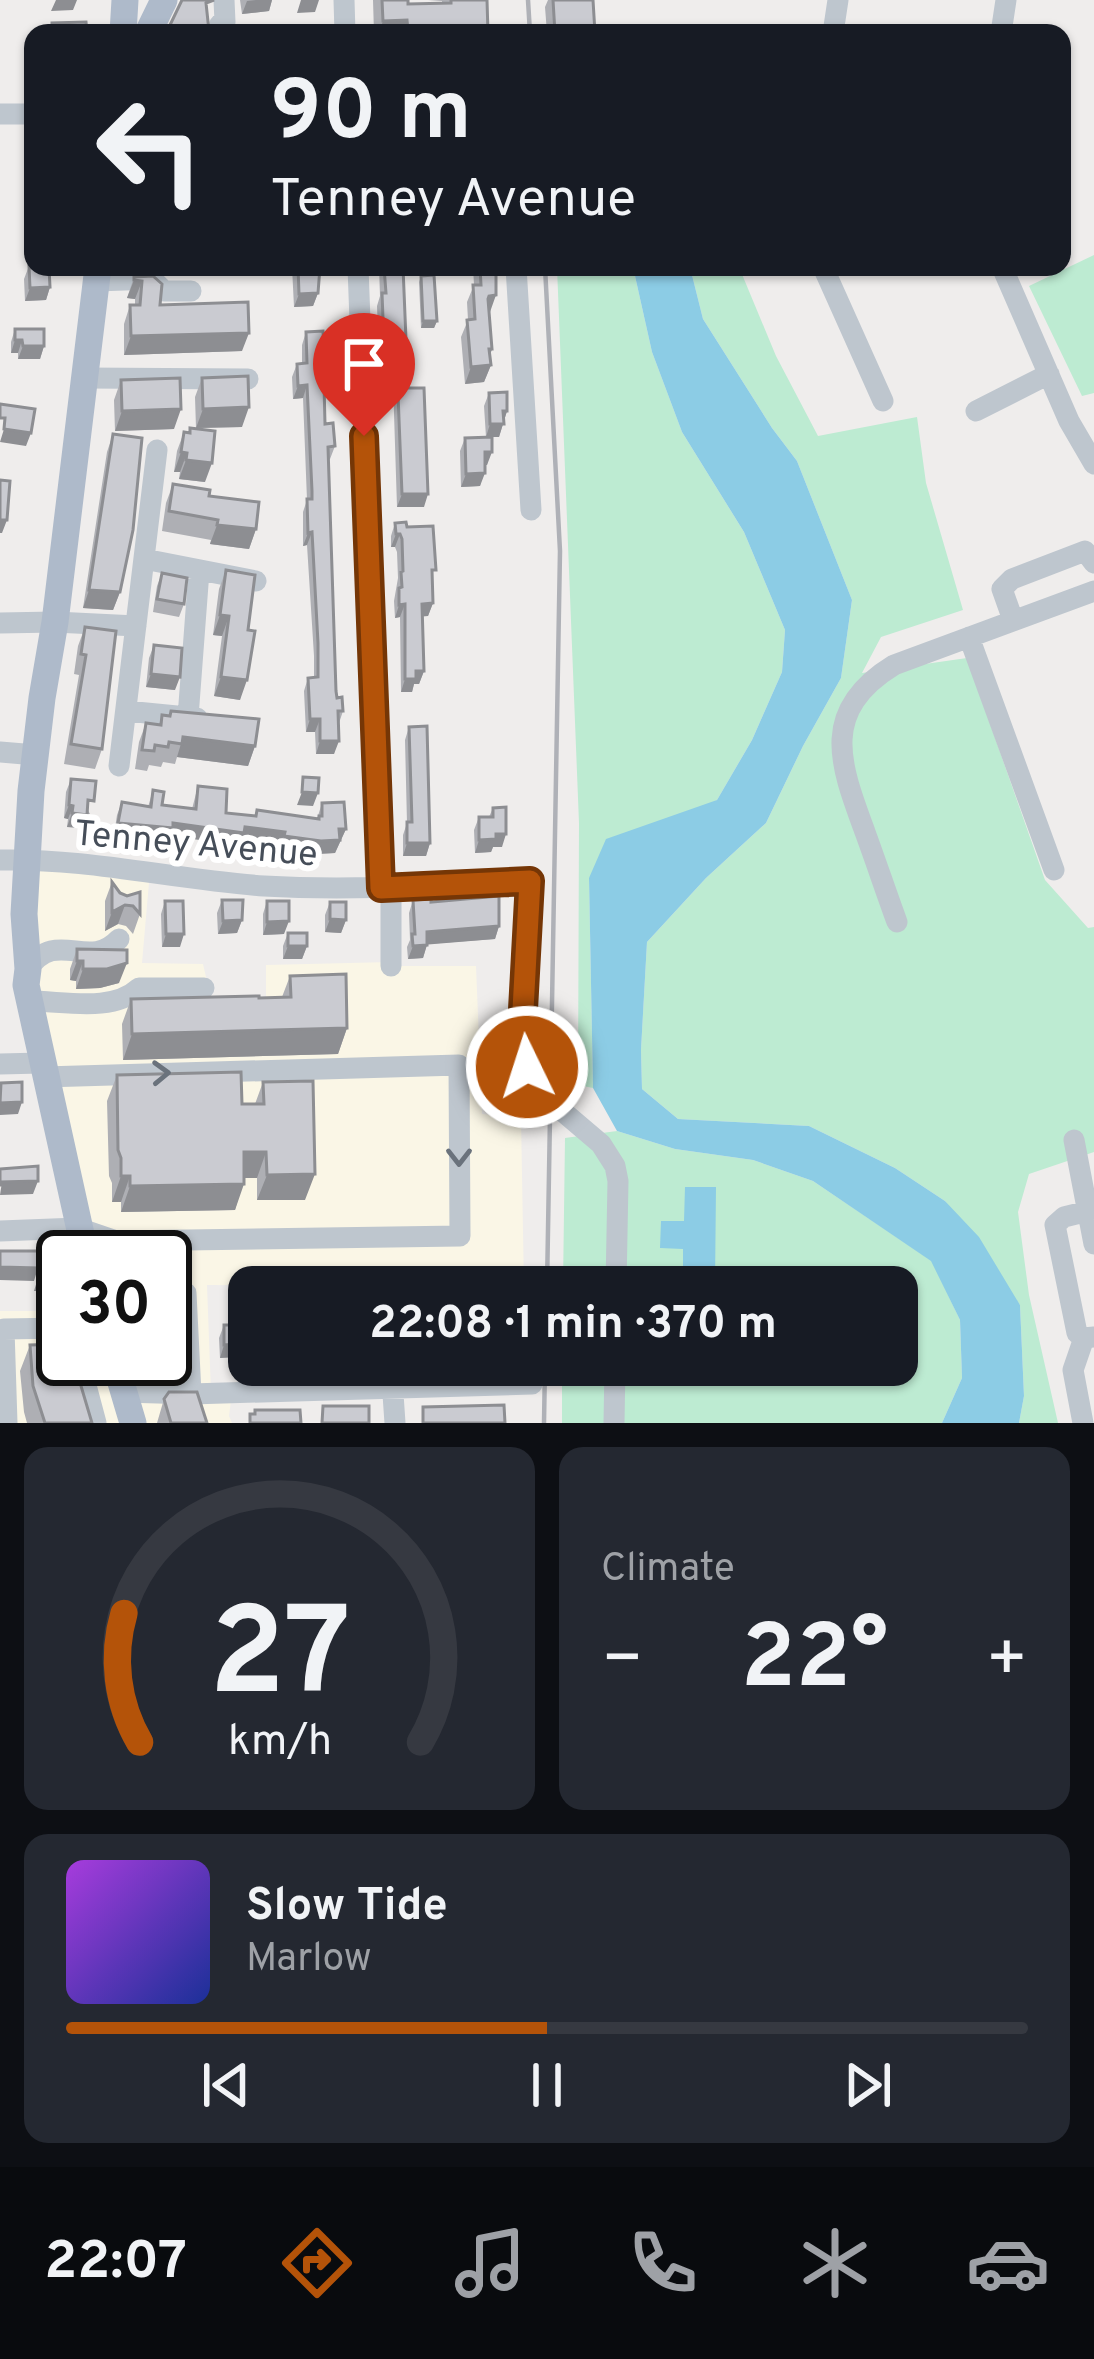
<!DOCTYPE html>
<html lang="en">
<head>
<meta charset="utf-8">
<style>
  body { margin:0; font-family:Overpass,sans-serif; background:#242831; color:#f1f3f6; height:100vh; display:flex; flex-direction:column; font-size:45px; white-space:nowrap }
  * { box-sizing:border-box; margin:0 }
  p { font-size:39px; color:#9ea1a6 }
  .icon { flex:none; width:66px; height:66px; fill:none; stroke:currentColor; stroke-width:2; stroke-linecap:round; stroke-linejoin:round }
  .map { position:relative; height:1423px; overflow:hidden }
  .side { display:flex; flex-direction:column; gap:24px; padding:24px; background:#0d0f14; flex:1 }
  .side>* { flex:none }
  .hud { position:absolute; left:24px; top:24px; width:1047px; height:252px; border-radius:24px; box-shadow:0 3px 9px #0004; background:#171b24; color:#f1f3f6; overflow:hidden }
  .speed { position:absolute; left:36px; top:1230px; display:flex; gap:24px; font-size:60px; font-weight:700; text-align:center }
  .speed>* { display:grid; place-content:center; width:156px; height:156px; border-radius:50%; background:#171b24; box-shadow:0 3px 9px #0004; line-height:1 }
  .speed .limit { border:6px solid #111; border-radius:18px; background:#fff; color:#111 }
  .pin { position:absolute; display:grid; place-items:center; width:102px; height:102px; color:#fff; margin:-123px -51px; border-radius:50% 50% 50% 0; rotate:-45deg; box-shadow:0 0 12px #0007 }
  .pin .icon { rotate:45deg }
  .me { position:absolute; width:132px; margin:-66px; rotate:356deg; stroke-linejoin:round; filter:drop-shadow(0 0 9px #0008) }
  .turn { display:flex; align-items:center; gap:42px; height:252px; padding:0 48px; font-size:54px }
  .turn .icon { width:156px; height:156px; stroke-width:2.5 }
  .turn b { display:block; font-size:84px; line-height:102px }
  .big { font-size:90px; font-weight:700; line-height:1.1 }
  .side .widget { flex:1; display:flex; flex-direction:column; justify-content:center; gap:18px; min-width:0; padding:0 42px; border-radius:24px; background:#242831 }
  .side .dial { align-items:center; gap:0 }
  .dial svg { height:312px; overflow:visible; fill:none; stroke:#363941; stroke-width:7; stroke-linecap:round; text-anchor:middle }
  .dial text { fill:#f1f3f6; stroke:none }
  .song { display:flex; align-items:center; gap:36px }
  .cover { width:144px; height:144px; border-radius:18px; background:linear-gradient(135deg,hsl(280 70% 55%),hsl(230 70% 35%)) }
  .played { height:12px; border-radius:6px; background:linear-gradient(90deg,#b45309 50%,#363941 50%) }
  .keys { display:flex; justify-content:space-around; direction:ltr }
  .heat { display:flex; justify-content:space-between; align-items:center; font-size:66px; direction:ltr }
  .side .tiles { flex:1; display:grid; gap:24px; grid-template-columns:1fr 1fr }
  .widget:last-child { grid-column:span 2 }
  .trip { position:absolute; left:228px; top:1266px; width:690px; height:120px; border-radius:24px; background:#171b24; box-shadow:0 3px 9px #0004; font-weight:700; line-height:120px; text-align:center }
  .tab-bar { display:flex; height:192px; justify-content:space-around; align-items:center; background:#090b0e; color:#9ea1a6 }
  .tab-bar .icon { width:84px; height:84px }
  .tab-bar .on { color:#b45309 }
  .tab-bar b { font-size:54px; color:#f1f3f6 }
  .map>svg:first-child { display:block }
  .commercial { fill:#faf6e6 }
  .green { fill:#bdebd2 }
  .water { fill:#8ccce5 }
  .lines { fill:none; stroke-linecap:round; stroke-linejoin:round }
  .minor { stroke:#bec6ce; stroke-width:21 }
  .major { stroke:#aebaca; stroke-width:27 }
  .rail { stroke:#afb1b7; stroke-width:4.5 }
  .wall { fill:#aeafb4 }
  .shaded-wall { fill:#8d8e92 }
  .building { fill:#cacbd1; stroke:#8d8e92; stroke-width:3 }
  .oneway { stroke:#6a727c }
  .route-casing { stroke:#753606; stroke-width:30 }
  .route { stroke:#b45309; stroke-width:21 }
  .labels { text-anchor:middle; stroke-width:12; stroke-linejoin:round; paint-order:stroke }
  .street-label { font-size:36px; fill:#464e59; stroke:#fff }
</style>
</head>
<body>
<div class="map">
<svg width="1094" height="1423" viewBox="0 0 1094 1423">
  <rect width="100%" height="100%" fill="#efedec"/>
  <!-- commercial -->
  <path class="commercial" d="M26 859 150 871 142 963 203 964 210 994 209 1004 266 1003V965L391 962 392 966H476L482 1114 521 1118 524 1287 207 1285 211 1393H232L229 1416 232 1423H0V1311H63V1359H165V1257H86L41 1063Z"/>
  <!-- green -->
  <path class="green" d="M1094 255V393L1082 396 1029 286Z
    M557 267H633L652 352 682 432 744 532 785 630 782 672 752 740 717 800 589 878 593 1088 578 1085 579 823Z
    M690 267H739L776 356 818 436 917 417 926 483 963 610 881 637 862 673 967 658 1045 880 1088 928 1094 927V1152L1029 1174 1018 1212 1029 1295 1058 1423H1019L1024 1396 1020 1305 945 1201 895 1168 809 1126 678 1119 642 1089 641 1050 647 942 706 878 766 823 803 746 841 678 852 600 797 461 772 428 703 319Z
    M617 1131 675 1149 753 1160 813 1181 932 1261 960 1320 962 1378 942 1423H562V1365H897V1287H563L565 1138Z"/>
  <!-- water -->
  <path class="water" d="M633 267H690L703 319 772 428 797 461 852 600 841 678 803 746 766 823 706 878 647 942 641 1050 642 1089 678 1119 809 1126 895 1168 945 1201 979 1237 1020 1305 1024 1396 1019 1423H942L962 1378 960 1320 931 1261 813 1181 753 1160 675 1149 617 1131 593 1088 589 878 606 839 717 800 752 740 782 672 785 630 744 532 682 432 652 352Z
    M685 1187H716L715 1285H683V1249L660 1248 661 1221H684Z"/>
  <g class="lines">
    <!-- minor -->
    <path class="minor" d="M344 0 345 33
      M220 24 225 22 224 0
      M833 33 838 0
      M1001 33 1006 0
      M0 114H33
      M358 267 381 888
      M516 267 531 510
      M823 267 883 401
      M1002 267 1069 421 1094 464
      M97 281 152 279 164 291H191
      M83 378 248 379
      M976 411 1049 374
      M144 559 256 581
      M1013 620 1002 589 1012 579 1085 551 1094 563
      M0 623 55 622 136 626
      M969 637 1054 870
      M126 711 197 718
      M188 717 199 571
      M0 752 36 755
      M119 766 157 450
      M0 860C89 858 176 880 264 886 353 891 441 885 530 881L522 1028 523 1054 541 1093 601 1144 615 1166 618 1181 616 1287
      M391 888V966
      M897 922C886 892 876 862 865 832 840 764 819 711 894 665L1094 591
      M28 969C57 927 88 972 119 939
      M29 1001C64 1001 112 1013 139 988H204
      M0 1064 41 1063
      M1074 1140 1094 1244
      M1088 1211 1064 1217 1055 1225 1077 1333 1084 1338 1094 1337
      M0 1231 78 1228 116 1241 460 1236 459 1065 44 1077
      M186 1293 191 1394
      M79 1359 96 1423
      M391 1365 395 1423
      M124 1392 191 1394 532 1384
      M7 1423 4 1329 63 1328
      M614 1423 615 1365
      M1083 1423 1073 1370 1084 1338"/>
    <!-- major -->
    <path class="major" d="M123 33 125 0
      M148 33 164 0
      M86 1257 26 985 28 969 24 914 31 791 42 698 55 622 98 267
      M114 1359 133 1423"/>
    <!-- rail -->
    <path class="rail" d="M528 0 530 33
      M545 267 560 551 547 1287
      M544 1423 545 1365"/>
  </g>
  <!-- wall -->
  <path class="wall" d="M240 0H272L269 11 242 14Z
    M373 0H408V4L442 3V1L428 0H487L488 33H374Z
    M548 0H593L595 33H547L545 7Z
    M29 266 50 287 46 300 25 301 24 279Z
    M292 267H320L318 293 313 306 294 307Z
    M379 267H403L408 388 424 507H397L393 382 380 383 377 306 380 296Z
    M473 267H496L489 312 492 349 490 355 491 365 484 382 465 384 461 337 468 320 467 302 474 285Z
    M421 276 437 321 434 328H421L419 282Z
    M134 277 160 305 242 351 124 355V324L130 305H135V299L127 298Z
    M15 329 44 346 40 359H18V353H11V342Z
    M306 332 326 384 324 391 325 424 335 446 330 459 328 460 336 691 343 711 339 723 334 754H316L315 732H306L304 691 308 678H314V656L307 545 303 546V512L307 500 303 398 293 399 292 377 297 364H302V345Z
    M202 378 242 427 196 428 205 482 179 479 180 472H174L177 451 184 432H189L196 428 195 397Z
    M121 380 174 429 115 431 114 400Z
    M489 393 507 411 499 437H492L487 465H485L480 486 461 487 460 451 465 438 486 437 484 406Z
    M113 434 120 592 113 610 83 608 107 452Z
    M173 484 209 496 256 529 249 549 210 544 211 540 162 531 166 503Z
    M395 523 407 527 432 579 433 603 428 616H422L424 671 419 684H414L412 692H401L400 617 395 618 394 601 398 578 397 552 395 547H391V536Z
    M226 570 248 630 240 700 214 696 222 636 213 635 219 589Z
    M162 573 184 604 179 617 153 612 157 586Z
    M85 627 102 749 95 769 64 764 79 675 74 674 78 646Z
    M154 645 175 690 146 687 149 658Z
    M171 711 255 746 248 766 177 757 175 764 163 762 161 767 149 765 147 771 135 769 139 742 146 723 159 725 162 715 169 716Z
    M409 727 430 843 426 856H403V835L407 823 405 740Z
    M71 779 90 814H88L83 828 67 827 68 819 64 818 66 792Z
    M198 786 226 813 255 816 257 810 317 819 322 803 346 829 335 853 316 854 279 849 280 845 242 840 240 845 170 836 168 841 114 835 117 815 122 802 148 807 153 790 162 805 192 809Z
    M493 808 502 847H493L491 852 475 853 474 830 479 817H489Z
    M112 882 140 914 133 934 126 926 118 924 105 931V901Z
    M222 900 242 920 237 933 218 934 217 913Z
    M413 900 431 902 499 926 495 939 427 944 423 958 408 959 407 947 410 940 409 913Z
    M165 901 180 947H162L161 914Z
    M267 901 284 934 263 935V914Z
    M330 902 346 920 341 933 325 932V915Z
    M288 933 307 946 302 959H283V946Z
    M77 949 119 983 100 988 76 989V981L70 980V969Z
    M290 976 347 1028 338 1054 123 1060 122 1024 131 999 282 997Z
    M117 1075 242 1104H255L263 1082 305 1200H257V1178H244L235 1210 121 1212V1202H112V1183L109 1176 107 1101Z
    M224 1325H249V1356L220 1358 219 1338Z
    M30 1345 92 1423H27L24 1412 20 1371Z
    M164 1399 207 1423H157Z"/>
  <!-- shaded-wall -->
  <path class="shaded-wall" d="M56 0H77L73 10 51 11Z
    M256 0H272L269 11 242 14 247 1Z
    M301 0H319L315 12 297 13Z
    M407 20 403 33H379L383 21Z
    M465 29 463 33H407L408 31Z
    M134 280 142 281 135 299 127 298Z
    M50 287 46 300 25 301 30 288Z
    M318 293 313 306 294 307 299 294Z
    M496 295 490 312 482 313 489 296Z
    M423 321H437L434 328H421Z
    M249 333 242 351 124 355 131 336Z
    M15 340H22L18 353H11Z
    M23 346H44L40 359H18Z
    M489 349H492L486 366 491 365 484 382 465 384 471 367Z
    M397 369 393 382 380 383 385 370Z
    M307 385 303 398 293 399 298 386Z
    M249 407 242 427 196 428 203 409Z
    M181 409 174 429 115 431 122 411Z
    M503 411H507L499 437H486L490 424Z
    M4 429 31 433 26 446 0 442Z
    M181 452 187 453 180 472H174Z
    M485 452H492L487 465H480Z
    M186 460 212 463 205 482 179 479Z
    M485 473 480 486 461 487 466 474Z
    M402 494H428L424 507H397Z
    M0 520H7L2 533H0Z
    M217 525 256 529 249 549 210 544Z
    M312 532 307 545 303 546 308 533Z
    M396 534H400L395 547H391Z
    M89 590 120 592 113 610 83 608Z
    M433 603 428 616 417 617 422 604Z
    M405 604 400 617 395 618 399 605Z
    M220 615 229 616 222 636 213 635Z
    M416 671H424L419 684H414L412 692H401L405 679Z
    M151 674 180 677 175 690 146 687Z
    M221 677 247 680 240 700 214 696Z
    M310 719H320L315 732H306Z
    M183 737 255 746 248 766 177 757Z
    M320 741H339L334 754H316Z
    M302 792 318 793 313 806 297 805Z
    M69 805 73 806 68 819 64 818Z
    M72 813 87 815 83 828 67 827Z
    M118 823 245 827 285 832 280 845 242 840 240 845 170 836 168 841 114 835Z
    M346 829 335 853 316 854 279 849 284 836Z
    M496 834H506L502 847H493L491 852 475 853 479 840Z
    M407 843H430L426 856H403Z
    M125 905 118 924 105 931 112 912Z
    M330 919 346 920 341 933 325 932Z
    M242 920 237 933 218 934 223 921Z
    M289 921 284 934 263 935 267 922Z
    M499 926 495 939 422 945 427 932Z
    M166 934H184L180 947H162Z
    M427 945 423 958 408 959 413 946Z
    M288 946H307L302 959H283Z
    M77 961H83L76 981 70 980Z
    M127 963 119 983 100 988 76 989 83 969Z
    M347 1028 338 1054 123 1060 132 1034Z
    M22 1102 18 1114 0 1115V1103Z
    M244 1152H266L257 1178H234Z
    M315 1174 305 1200H257L267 1175Z
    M121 1176H130L121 1202H112Z
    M38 1181 33 1194 0 1195 2 1182Z
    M244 1184 235 1210 121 1212 130 1186Z
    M0 1267 38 1268 34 1281 0 1280Z
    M38 1278H52L47 1291H34Z
    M181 1332 174 1352 165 1355V1337Z
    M249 1343V1356L220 1358 224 1345Z
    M673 1365H739L736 1374 669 1375Z"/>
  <!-- building -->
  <path class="building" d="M182 0H214L206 3 209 31H213V33H168L170 25Z
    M382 0H408V4L451 3V0H487L488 33H465V29L408 31 407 20 383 21Z
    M553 0H593L595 33H555Z
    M86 22 87 33H52V23Z
    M29 266 49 267 50 287 30 288Z
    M298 267H320L318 293 299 294Z
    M384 267H403L408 388H424L428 494H402L397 369 385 370 382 293H386Z
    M480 267H496V295L489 296 488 299 492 349H489L491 365 471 367 467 320 475 319 473 285H481Z
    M434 275 437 321H423L421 276Z
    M153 276 162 284 160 305 248 302 249 333 131 336 130 305H140L142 281 134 280V277Z
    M15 329H44V346H23L22 340H15Z
    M323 331 326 384H324L325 424 333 423 335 446 328 447 336 691 337 698 342 697 343 711H338L339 741H320V719H310L308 678 318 677V643L312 532 308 533 307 499H312V491L307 385 298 386 297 364 307 363 306 332Z
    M248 376 249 407 203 409 202 378Z
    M180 378 181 409 122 411 121 380Z
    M507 392V411H503L504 424H490L489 393Z
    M0 404 35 409 31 433 4 429 5 418H0Z
    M190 428 215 431 212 463 186 460 187 453 181 452 184 432 190 433Z
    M113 434 142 438 133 530 120 592 89 590Z
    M492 437V452H485V473L466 474 465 438Z
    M0 480 10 481 7 520H0Z
    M173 484 210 490 209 496 259 502 256 529 217 525 218 520 169 511Z
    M406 522 407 527 433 526 436 570H432L433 603 422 604 424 671H416V679H405V604L399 605V588L402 587 401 572 403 571 402 539 400 534H396L395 523Z
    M226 570 255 575 248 630 255 631 247 680 221 677 229 616 220 615Z
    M162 573 187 578 184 604 157 599Z
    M85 627 116 631 102 749 71 744 86 655 81 654Z
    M154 645 182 648 180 677 151 674Z
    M171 711 259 719 255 746 183 737 182 744 169 742 168 747 155 745 154 751 142 750 146 723 161 725 162 715 170 716Z
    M427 726 430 843H407V822H412L409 727Z
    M303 777 319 778 318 793 302 792Z
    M71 779 96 781 94 801 88 800 87 815 72 813 73 806 69 805Z
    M198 786 227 789 226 813 256 816 257 810 319 819V816H322V803L344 802 346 829H339L340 840 321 841 284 836 285 832 245 827 244 833 173 823V828L118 823 122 802 151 807 153 790 164 792 162 805 196 809Z
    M506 807V834H496V839L479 840V817H493V808Z
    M112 882 120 893 127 896 140 892V914L133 906 125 905 112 912Z
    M499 896V926L427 932V945L413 946 412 934H415L413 900 431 899V902Z
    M222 900H243L242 920 223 921Z
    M165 901H183L184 934H166Z
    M267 901H289V921L267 922Z
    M330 902H346V920L330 919Z
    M288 933H307V946H288Z
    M77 949 127 950V963L107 969H83V961H77Z
    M346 974 347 1028 132 1034 131 999 259 996V998L291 997 290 976Z
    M241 1072 242 1104H264L263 1082 313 1081 315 1174 267 1175 266 1152H244V1184L130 1186V1176H121V1158L118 1150 117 1075Z
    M22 1082V1102L0 1103 1 1083Z
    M38 1166V1181L2 1182V1185H0V1169Z
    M0 1251H57V1265H52V1278H38V1268L0 1267Z
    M173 1273 179 1292 181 1332 165 1337V1275Z
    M224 1325H249V1343L224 1345Z
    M63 1344V1359H73L92 1423H45L33 1386 30 1345Z
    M169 1392H197L207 1423H171L164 1399Z
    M504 1405 505 1423H423V1407Z
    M323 1406H369V1423H322Z
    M255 1410H300L301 1423H250V1414H255Z"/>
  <!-- one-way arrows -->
  <defs><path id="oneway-chevron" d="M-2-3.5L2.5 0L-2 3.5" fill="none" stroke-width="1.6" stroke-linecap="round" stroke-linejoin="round" transform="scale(3)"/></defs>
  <g class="oneway">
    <use href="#oneway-chevron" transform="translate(161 1073) rotate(-2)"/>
    <use href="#oneway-chevron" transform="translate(459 1157) rotate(90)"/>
  </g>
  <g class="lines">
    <defs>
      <path id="route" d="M364 436 381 888 530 881 522 1028 523 1054 527 1067"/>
    </defs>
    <!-- route casing -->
    <use href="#route" class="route-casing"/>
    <!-- route -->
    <use href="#route" class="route"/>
  </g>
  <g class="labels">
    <!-- street labels -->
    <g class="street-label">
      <text transform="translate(196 842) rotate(5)" y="13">Tenney Avenue</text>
    </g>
  </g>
</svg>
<div class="speed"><div class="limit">30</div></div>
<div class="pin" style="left:364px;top:436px;background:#d93025"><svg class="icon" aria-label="arrive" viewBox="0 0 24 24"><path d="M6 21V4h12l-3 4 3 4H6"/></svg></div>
<svg class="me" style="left:527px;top:1067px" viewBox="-20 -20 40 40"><circle r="17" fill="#b45309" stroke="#fff" stroke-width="3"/><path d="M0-11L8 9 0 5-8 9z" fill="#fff"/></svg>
<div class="trip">22:08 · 1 min · 370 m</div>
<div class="hud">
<div class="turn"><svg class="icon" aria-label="left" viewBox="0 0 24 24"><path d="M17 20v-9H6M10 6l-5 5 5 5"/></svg><div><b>90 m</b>Tenney Avenue</div></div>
</div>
</div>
<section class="side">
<div class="tiles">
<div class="widget dial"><svg viewBox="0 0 100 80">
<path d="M14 69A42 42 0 1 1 86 69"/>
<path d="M14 69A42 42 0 0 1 10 36" stroke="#b45309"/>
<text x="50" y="56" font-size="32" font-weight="700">27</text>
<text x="50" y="72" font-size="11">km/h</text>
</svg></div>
<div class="widget"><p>Climate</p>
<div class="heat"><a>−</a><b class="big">22°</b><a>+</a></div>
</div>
<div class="widget">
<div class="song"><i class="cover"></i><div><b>Slow Tide</b><p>Marlow</p></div></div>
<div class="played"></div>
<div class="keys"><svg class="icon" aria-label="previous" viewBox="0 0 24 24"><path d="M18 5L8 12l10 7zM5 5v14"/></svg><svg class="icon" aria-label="pause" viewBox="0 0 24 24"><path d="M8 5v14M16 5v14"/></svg><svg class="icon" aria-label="next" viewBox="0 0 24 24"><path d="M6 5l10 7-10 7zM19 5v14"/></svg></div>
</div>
</div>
</section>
<nav class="tab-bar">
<b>22:07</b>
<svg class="icon on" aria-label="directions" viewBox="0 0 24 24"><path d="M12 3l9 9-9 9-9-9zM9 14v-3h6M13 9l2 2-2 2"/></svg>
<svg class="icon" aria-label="music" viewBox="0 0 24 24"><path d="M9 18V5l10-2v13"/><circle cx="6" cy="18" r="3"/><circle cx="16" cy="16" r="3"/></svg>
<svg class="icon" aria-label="phone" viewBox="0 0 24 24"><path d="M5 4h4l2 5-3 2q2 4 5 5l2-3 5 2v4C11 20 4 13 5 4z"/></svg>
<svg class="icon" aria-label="climate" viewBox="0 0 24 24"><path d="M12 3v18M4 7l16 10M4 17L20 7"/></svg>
<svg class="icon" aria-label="car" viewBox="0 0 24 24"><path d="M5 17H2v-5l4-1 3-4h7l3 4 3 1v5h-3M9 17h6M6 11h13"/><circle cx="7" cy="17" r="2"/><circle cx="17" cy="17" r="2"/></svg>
</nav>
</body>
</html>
